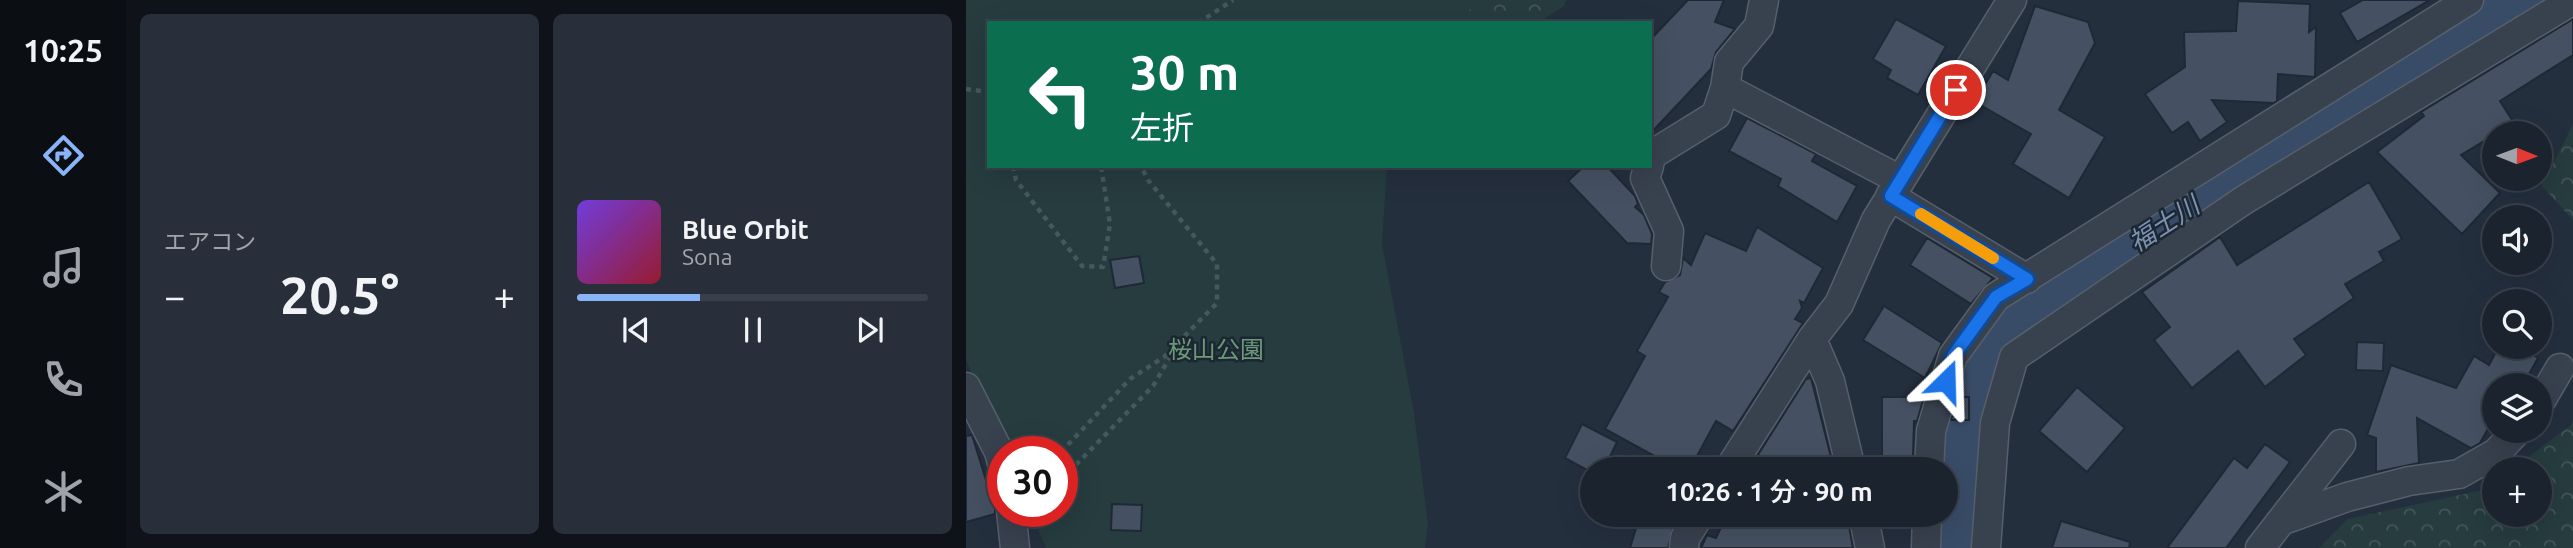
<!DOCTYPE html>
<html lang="ja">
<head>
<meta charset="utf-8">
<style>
  body { margin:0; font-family:Ubuntu,"Noto Sans JP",sans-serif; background:#282f3a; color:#f1f3f6; height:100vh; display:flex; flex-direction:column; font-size:26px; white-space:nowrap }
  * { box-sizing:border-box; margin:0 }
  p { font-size:23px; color:#a0a4aa }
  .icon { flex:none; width:38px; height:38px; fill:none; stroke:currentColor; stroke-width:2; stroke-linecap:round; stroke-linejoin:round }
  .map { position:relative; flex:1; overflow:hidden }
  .drawer { display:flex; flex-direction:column; gap:14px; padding:14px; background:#0f1319; width:840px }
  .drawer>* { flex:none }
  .hud { position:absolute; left:21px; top:21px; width:665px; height:147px; border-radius:0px; box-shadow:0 7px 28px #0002,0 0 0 2px #39404a; background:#0b6e4f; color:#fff; overflow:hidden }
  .needle { width:46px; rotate:91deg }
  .buttons { position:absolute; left:1516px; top:121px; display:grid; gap:14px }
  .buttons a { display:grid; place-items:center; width:70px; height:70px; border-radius:50%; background:#1b232e; box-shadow:0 7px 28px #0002,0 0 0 2px #39404a; font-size:35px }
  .speed { position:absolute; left:21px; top:436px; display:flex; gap:14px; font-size:35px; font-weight:700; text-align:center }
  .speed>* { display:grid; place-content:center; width:91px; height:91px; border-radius:50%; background:#1b232e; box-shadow:0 7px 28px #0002,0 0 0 2px #39404a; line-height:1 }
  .speed .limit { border:10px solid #d22; background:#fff; color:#111 }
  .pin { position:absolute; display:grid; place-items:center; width:60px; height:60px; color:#fff; margin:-30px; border:4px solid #fff; border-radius:50%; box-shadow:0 2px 7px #0007 }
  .me { position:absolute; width:77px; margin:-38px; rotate:22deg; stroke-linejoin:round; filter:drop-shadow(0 0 5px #0008) }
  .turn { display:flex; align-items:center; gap:24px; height:147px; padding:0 28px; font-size:32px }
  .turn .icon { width:91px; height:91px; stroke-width:2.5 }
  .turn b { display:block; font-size:49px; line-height:60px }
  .big { font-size:52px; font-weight:600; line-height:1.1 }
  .drawer .card { flex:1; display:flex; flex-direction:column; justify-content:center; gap:10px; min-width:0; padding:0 24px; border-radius:10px; background:#282f3a }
  .song { display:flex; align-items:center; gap:21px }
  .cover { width:84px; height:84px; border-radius:10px; background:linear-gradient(135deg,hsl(260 70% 55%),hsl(350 70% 35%)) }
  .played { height:7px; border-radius:4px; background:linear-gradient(90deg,#8ab4f8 35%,#39404a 35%) }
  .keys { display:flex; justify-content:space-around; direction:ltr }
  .heat { display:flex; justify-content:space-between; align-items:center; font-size:38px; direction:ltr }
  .drawer .tiles { flex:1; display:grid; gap:14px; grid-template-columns:repeat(2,1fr) }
  .trip { position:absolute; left:614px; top:457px; width:378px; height:70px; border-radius:35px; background:#1b232e; box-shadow:0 7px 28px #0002,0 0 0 2px #39404a; font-weight:600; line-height:70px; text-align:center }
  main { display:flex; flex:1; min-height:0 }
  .tabs { display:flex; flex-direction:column; width:126px; justify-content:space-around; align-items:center; background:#0b0e12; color:#a0a4aa }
  .tabs .icon { width:49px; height:49px }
  .tabs .current { color:#8ab4f8 }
  .tabs b { font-size:32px; color:#f1f3f6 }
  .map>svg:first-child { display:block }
  .forest { fill:url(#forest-crowns) }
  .park { fill:#263c3f }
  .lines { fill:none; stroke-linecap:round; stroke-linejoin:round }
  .river { stroke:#394c67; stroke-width:58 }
  .building { fill:#455162; stroke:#1f2835; stroke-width:2 }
  .minor-casing { stroke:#565f6c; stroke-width:31 }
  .path { stroke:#44595c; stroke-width:4.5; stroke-dasharray:5 5; stroke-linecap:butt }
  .minor { stroke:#38414e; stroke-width:28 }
  .route-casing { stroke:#114b97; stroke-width:18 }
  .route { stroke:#1a73e8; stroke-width:12 }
  .slow { stroke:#f59e0b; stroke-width:12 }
  .labels { text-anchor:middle; stroke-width:5; stroke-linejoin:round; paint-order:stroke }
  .park-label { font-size:24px; fill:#6b9a76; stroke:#1d2633 }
  .water-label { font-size:26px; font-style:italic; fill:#7c92b1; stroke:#1d2633 }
</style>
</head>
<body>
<main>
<nav class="tabs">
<b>10:25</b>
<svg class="icon current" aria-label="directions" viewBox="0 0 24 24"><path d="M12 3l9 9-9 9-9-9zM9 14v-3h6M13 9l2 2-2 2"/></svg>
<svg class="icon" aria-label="music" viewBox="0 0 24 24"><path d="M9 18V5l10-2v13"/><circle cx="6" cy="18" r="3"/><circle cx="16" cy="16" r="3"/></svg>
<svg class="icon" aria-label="phone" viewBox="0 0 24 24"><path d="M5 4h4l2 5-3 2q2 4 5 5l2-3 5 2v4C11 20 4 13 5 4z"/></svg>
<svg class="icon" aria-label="climate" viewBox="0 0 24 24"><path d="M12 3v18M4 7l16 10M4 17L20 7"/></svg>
</nav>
<section class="drawer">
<div class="tiles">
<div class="card"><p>エアコン</p>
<div class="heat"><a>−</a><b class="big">20.5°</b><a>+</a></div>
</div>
<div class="card">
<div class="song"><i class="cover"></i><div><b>Blue Orbit</b><p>Sona</p></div></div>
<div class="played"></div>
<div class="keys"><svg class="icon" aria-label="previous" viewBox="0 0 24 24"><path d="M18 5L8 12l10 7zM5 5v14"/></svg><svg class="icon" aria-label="pause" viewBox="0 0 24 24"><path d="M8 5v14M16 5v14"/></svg><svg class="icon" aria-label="next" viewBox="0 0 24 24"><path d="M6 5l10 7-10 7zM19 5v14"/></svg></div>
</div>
</div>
</section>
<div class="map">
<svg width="1607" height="548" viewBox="0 0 1607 548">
  <defs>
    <pattern id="forest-crowns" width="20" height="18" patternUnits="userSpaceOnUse" patternTransform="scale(1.75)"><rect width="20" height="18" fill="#263c3f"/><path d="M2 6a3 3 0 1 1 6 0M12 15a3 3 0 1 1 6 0" fill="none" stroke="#435659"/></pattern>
  </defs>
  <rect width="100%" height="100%" fill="#242f3e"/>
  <!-- forest -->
  <path class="forest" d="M215 0H600L598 6 572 23H191Z
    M1607 124V220L1576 186Z
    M1607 419V548H1353L1382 519 1517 490 1528 483V514H1573V469H1546L1605 425Z"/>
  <!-- park -->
  <path class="park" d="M0 0H510L495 23H23V166H421L416 244 448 413 462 524 459 548H80L64 511H96V452L39 451 0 360Z"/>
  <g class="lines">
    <!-- river -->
    <path class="river" d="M992 548 991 425 1018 362 1053 312 1132 266 1315 149 1433 77 1455 68 1555 0"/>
  </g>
  <!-- building -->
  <path class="building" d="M722 0H758L749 22 769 29 750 52 745 69 684 134V40Z
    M1397 0H1464L1391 42 1374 13Z
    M1272 1 1344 4 1343 32 1350 27 1349 77 1312 74 1311 101 1308 103 1246 100 1261 122 1234 141 1222 122 1206 133 1179 94 1219 67 1218 32 1270 31Z
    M1069 6 1122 22 1129 43 1093 110 1139 137 1103 198 1047 164 1065 134 1009 102 1027 71 1042 80Z
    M930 19 980 46 952 95 921 78 925 70 907 59Z
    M1607 19V55L1534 101 1548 123 1495 155 1534 193 1496 234 1411 152 1458 116 1455 112Z
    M781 118 850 154 846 161 891 186 871 222 812 186 815 179 763 151Z
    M618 166H641L669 196 672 204 669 207 678 215 686 234 685 244 661 243 602 181Z
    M1403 182 1436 239 1413 252 1418 261 1379 284 1388 298 1328 339 1340 355 1299 387 1272 351 1226 388 1188 340 1204 327 1176 292 1254 237 1271 265Z
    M791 227 857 268 838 303 834 301 836 308 829 319 837 323 767 431 750 421 724 469H712L639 429 679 356 671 351 702 297 693 292 699 282 714 275 717 258 725 265 739 233 780 251Z
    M961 238 1027 278 1005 304 944 265Z
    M173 256 178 283 149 288 144 260Z
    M918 306 976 343 959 378 897 340Z
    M1391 342 1418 343 1417 371 1390 370Z
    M1533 346H1552L1572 358 1557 385H1528V418L1514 443 1505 448 1451 418 1453 463 1410 472V438L1401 435 1425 365 1490 388 1508 356 1523 365Z
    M845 378 868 469H783L840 379Z
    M1111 387 1159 428 1121 472 1073 431Z
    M916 397H958L951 421H948L947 456H916Z
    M992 397H1003V420H985Z
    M616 424 651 442 638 469H619L599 458Z
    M6 435 29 509V514L0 522V436Z
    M1299 444 1324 462 1260 548H1201L1268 458 1281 468Z
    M146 504 176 505 175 531 145 530Z
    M761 514H881L887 548H735L741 535 750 538Z
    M674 515 708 525 702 548H664Z
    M1095 521 1164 542 1163 548H1086Z"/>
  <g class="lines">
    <defs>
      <path id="minor" d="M798 0 793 26 763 62 759 88 934 180
        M684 161 687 154 750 115 759 88
        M683 166 679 178 703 231 700 266
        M924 196 1061 279
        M0 387 33 452 37 467
        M1573 404 1594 368
        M763 469 846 339
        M885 469 864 381 846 339 873 304 910 220 1046 0
        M963 469 965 431 987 356 1030 297 1503 0
        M45 511 49 548
        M897 514 904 548
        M1315 521 1381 497 1443 481 1493 474 1530 453 1552 430
        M718 548 719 538 734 514
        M960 548 961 514
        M1020 548 1029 423 1048 357 1278 200 1607 0
        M1294 548 1375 444"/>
    </defs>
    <!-- minor casing -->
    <use href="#minor" class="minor-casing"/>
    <!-- path -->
    <path class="path" d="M232 23 267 0
      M0 89 23 92
      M47 166 50 180 116 266 137 267 144 224 135 166
      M95 452 164 379 198 357 251 303V264L182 180 175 166
      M96 479 187 386 210 347"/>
    <!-- minor -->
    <use href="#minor" class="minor"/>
  </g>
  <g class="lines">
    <defs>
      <path id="route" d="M980 381 987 356 1030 297 1061 279 925 196 990 90"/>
    </defs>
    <!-- route casing -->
    <use href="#route" class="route-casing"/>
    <!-- route -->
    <use href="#route" class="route"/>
    <!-- slow -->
    <path class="slow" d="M955 214 1027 258"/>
  </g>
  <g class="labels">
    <!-- park labels -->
    <g class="park-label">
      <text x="250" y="358">桜山公園</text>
    </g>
    <!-- water labels -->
    <g class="water-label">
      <text transform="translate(1198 224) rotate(-33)" y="9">福士川</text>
    </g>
  </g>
</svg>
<div class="buttons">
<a><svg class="needle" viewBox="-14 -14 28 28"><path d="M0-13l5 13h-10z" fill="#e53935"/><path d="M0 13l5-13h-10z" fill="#a0a4aa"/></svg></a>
<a><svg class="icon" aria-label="sound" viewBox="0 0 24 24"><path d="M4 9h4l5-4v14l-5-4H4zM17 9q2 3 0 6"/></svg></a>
<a><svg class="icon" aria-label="search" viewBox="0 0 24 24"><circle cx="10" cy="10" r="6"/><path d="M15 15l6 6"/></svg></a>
<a><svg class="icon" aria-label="layers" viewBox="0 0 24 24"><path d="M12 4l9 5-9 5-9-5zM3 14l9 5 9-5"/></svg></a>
<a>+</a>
</div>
<div class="speed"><div class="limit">30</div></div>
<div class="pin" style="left:990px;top:90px;background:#d93025"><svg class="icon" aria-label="arrive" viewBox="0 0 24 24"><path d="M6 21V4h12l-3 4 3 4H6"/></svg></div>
<svg class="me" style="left:980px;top:381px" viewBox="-20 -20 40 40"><path d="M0-17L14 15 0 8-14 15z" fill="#1a73e8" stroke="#fff" stroke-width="4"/></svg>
<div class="trip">10:26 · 1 分 · 90 m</div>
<div class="hud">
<div class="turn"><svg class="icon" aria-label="left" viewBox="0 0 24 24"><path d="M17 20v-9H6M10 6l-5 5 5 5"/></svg><div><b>30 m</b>左折</div></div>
</div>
</div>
</main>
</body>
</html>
